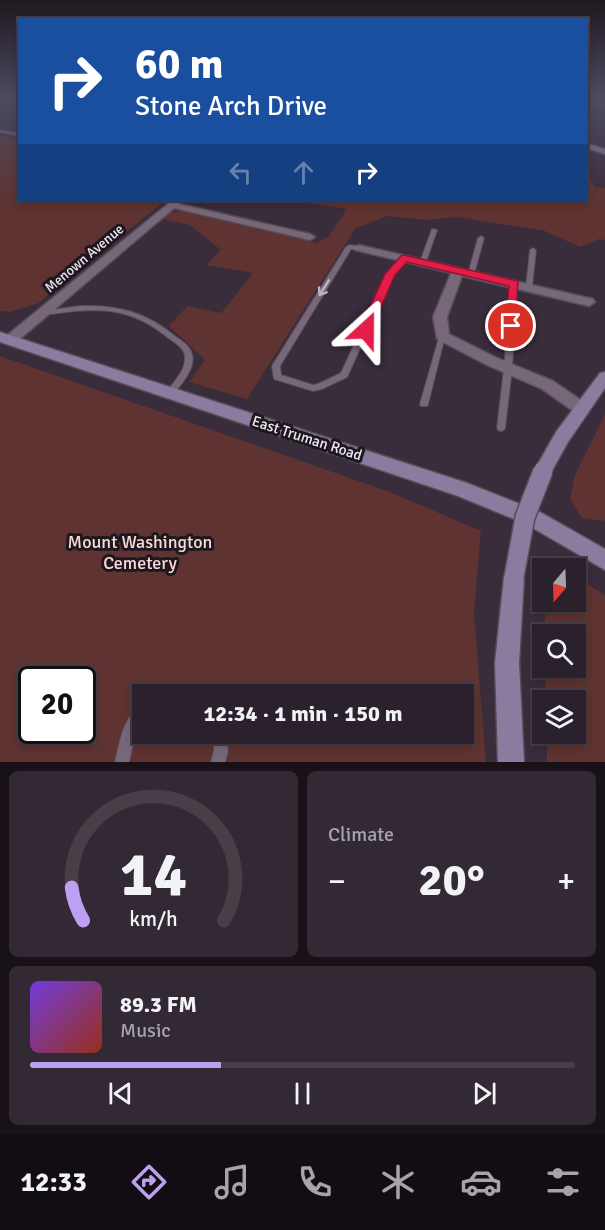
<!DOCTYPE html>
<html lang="en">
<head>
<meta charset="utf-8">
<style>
  body { margin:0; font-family:Signika,sans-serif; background:#332934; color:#f1f3f6; height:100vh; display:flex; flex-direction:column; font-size:22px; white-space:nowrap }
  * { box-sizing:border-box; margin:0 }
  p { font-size:20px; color:#a6a3a9 }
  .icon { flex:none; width:33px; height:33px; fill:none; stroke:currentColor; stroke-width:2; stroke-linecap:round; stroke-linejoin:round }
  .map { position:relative; height:762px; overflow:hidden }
  .panel { display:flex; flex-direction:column; gap:9px; padding:9px; background:#181218; flex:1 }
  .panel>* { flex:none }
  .guide { position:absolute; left:18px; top:18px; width:570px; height:183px; border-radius:0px; box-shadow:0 3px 9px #0003,0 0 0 2px #473e48; background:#1a4fa0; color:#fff; overflow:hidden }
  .needle { width:39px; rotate:199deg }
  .tools { position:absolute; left:532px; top:558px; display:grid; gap:12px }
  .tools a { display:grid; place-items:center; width:54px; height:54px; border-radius:0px; background:#2b212c; box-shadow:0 3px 9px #0003,0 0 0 2px #473e48; font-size:30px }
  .speed { position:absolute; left:18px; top:666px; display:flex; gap:12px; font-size:30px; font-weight:700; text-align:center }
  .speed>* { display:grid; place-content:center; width:78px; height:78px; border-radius:50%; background:#2b212c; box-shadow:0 3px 9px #0003,0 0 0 2px #473e48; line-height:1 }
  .speed .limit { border:3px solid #111; border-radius:9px; background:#fff; color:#111 }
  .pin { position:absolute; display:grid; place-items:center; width:51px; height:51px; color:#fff; margin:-26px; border:3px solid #fff; border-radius:50%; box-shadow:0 2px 6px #0007 }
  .me { position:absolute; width:66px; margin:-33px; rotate:24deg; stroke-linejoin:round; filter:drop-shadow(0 0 4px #0008) }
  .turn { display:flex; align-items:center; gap:21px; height:126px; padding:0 18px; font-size:27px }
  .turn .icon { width:78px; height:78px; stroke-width:2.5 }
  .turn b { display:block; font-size:42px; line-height:51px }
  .lanes { display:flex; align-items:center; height:57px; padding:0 18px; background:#0003; justify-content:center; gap:30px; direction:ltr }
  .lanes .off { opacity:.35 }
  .big { font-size:45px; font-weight:800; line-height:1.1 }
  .panel .widget { flex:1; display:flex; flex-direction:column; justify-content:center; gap:9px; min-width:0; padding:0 21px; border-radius:9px; background:#332934 }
  .panel .dial { align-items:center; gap:0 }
  .dial svg { height:156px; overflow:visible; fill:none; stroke:#473e48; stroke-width:7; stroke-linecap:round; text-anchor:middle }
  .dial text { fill:#f1f3f6; stroke:none }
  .song { display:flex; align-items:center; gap:18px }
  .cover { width:72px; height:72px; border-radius:9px; background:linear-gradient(135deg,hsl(260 70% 55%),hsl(10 70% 35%)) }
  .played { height:6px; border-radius:3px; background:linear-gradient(90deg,#bca0f2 35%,#473e48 35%) }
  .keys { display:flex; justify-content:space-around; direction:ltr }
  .heat { display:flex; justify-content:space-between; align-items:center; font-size:33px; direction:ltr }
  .panel .tiles { flex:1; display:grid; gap:9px; grid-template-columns:1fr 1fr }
  .widget:last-child { grid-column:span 2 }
  .trip { position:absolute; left:132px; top:684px; width:342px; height:60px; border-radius:0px; background:#2b212c; box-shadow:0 3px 9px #0003,0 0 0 2px #473e48; font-weight:800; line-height:60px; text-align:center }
  .tabs { display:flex; height:96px; justify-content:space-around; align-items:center; background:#110d12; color:#a6a3a9 }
  .tabs .icon { width:42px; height:42px }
  .tabs .current { color:#bca0f2 }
  .tabs b { font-size:27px; color:#f1f3f6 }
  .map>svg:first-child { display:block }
  .green { fill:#5e3331; fill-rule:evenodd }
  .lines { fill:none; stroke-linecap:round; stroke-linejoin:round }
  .service-casing { stroke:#564c58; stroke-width:2 }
  .minor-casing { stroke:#564c58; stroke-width:3 }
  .secondary-casing { stroke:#564c58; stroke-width:3 }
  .service { fill:#766879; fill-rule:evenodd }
  .minor { fill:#766879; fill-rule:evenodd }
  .secondary { fill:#897c9e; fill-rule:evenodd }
  .secondary-bridge-casing { stroke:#564c58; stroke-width:22; stroke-linecap:butt }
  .secondary-bridge { stroke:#897c9e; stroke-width:19 }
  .oneway { stroke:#bfb4c1 }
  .route { fill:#e11d48; stroke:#92132f; stroke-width:1.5 }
  .labels { text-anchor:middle; stroke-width:6; stroke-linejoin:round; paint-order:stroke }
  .far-street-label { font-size:14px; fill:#efe7f1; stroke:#1d171e }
  .street-label { font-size:15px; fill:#efe7f1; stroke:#1d171e }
  .near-park-label { font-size:18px; fill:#fad9d6; stroke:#1d171e }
</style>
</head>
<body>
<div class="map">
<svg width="605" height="762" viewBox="0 0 605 762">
  <rect width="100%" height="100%" fill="#392c3b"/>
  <!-- green -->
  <path class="green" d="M0 136 19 140 20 200H166L39 303 10 312 0 311Z
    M587 176 595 187 605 188V240L599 239 580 247 545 231 457 217 428 220 387 216 355 229 247 399 189 382 205 360 169 326 187 306 221 313 253 273 206 265 221 250 190 225 161 219 170 212 184 211 317 243 329 236 347 209 289 200H586Z
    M0 356 390 492 481 531 474 613 486 762H0ZM32 680H82V730H32ZM142 694H464V734H142Z
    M605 414V521L582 518 570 500 575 475Z
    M576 577 605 595V762H547V734H576V700H546L545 668H576V634H543L547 602H576Z"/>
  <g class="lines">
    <defs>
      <path id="service" d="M586 102 605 103V105L586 104Z
        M0 130 20 134V136L0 132Z
        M432 229 437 230 426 262 423 264 421 263 420 262Z
        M481 236 484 238 474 274 473 275H469L468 274 478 238Z
        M349 245 359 246 362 248 359 250 351 249 280 366 281 375 313 385 318 384 341 373 387 274 402 257H406V259L393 275 348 375 347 377 322 389 313 391 274 379 272 366 346 247Z
        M533 248 536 250 532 287 529 289 526 287 530 250Z
        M514 282 517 284 512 369 505 428 504 430 501 431 498 430 497 428 504 369 511 284Z
        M80 306C119 305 146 312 176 337 182 341 190 346 192 354 196 369 181 384 173 395H167L166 393C173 382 186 371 185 357 185 348 174 342 167 337 127 304 93 308 44 315L41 313 44 311Z
        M440 334H442L445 336 428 404 427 406H421L420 404Z
        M142 706V721L135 735 129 762H115C119 745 124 713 142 706Z
        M213 734H225L228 751 225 762H211L214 751Z"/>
      <path id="minor" d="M173 200H182L179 204 310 234 315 237 310 240 174 208 15 343H5L3 340 5 337Z
        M359 245 593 299 595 302 589 306 462 276 447 317 449 334 497 358 553 381 588 405 590 409 588 413 582 415 576 413 542 389 487 365 437 339 433 317 451 273 355 250 353 248Z"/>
      <path id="secondary" d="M586 143 605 149V154L586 148Z
        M0 332 467 483 540 512 605 549V570L526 524 458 496 0 342Z
        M605 372V388L568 442 549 476 543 479 537 476 534 471 556 432 600 373Z
        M514 567 521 570 524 577 519 663 524 762H498L495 663 504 577 507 570Z"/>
    </defs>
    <!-- service casing -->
    <use href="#service" class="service-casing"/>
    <!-- minor casing -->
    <use href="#minor" class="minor-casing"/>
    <!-- secondary casing -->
    <use href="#secondary" class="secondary-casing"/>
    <!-- service -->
    <use href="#service" class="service"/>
    <!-- minor -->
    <use href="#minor" class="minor"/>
    <!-- secondary -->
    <use href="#secondary" class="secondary"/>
    <defs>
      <path id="secondary-bridge" d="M514 577 525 517 543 471"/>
    </defs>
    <!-- secondary-bridge casing -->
    <use href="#secondary-bridge" class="secondary-bridge-casing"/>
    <!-- secondary-bridge -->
    <use href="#secondary-bridge" class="secondary-bridge"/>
  </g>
  <!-- one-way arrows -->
  <defs><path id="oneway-shaft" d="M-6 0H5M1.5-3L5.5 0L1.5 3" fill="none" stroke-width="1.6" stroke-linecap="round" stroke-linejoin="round" transform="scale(1.5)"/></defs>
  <use class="oneway" href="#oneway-shaft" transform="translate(324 288) rotate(122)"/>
  <!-- sky -->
  <linearGradient id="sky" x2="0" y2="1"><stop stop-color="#1f1820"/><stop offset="0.48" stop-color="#4e4b60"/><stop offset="1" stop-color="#4e4b60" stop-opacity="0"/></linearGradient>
  <rect width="605" height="204" fill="url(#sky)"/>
  <!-- route -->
  <path class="route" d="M404 255 518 281 515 329 511 330 505 326 509 286 407 262 395 275 370 332H361L359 330 385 274 401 256Z"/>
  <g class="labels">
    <!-- far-street labels -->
    <g class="far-street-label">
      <text transform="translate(84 258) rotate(-40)" y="5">Menown Avenue</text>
    </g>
    <!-- street labels -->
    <g class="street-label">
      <text transform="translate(307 438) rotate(18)" y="5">East Truman Road</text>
    </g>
    <!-- near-park labels -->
    <g class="near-park-label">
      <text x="140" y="548">Mount Washington<tspan x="140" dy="21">Cemetery</tspan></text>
    </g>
  </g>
</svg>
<div class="tools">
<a><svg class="needle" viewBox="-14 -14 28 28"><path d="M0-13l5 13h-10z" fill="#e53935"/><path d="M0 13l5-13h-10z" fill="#a6a3a9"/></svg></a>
<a><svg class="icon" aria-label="search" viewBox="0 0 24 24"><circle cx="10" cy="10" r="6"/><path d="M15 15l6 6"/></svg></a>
<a><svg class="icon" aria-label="layers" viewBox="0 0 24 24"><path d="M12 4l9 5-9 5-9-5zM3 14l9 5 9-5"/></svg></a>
</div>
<div class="speed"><div class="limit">20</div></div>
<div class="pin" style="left:511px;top:326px;background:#d93025"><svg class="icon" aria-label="arrive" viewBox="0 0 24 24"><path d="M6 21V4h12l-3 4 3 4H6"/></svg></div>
<svg class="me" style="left:366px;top:330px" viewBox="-20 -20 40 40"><path d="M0-17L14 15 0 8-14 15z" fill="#e11d48" stroke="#fff" stroke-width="4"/></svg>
<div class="trip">12:34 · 1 min · 150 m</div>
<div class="guide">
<div class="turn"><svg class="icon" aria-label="right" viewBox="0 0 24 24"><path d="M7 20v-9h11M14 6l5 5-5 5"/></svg><div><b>60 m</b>Stone Arch Drive</div></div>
<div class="lanes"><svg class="icon off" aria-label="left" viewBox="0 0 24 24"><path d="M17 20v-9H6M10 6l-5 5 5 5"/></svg><svg class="icon off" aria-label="ahead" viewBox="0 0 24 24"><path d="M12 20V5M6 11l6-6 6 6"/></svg><svg class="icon" aria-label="right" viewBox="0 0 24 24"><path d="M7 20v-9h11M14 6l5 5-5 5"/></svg></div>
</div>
</div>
<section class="panel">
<div class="tiles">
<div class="widget dial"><svg viewBox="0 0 100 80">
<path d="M14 69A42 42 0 1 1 86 69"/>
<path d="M14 69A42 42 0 0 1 8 52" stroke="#bca0f2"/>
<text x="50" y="56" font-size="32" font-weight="700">14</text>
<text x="50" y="72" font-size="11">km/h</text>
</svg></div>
<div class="widget"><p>Climate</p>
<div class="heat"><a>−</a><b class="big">20°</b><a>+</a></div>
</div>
<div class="widget">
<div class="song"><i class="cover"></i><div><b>89.3 FM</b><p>Music</p></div></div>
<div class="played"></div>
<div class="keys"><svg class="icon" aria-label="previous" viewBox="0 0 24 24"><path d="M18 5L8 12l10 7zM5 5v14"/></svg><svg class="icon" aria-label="pause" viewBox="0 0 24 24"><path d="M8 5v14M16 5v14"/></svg><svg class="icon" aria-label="next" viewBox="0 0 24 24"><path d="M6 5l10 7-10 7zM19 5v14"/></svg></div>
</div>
</div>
</section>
<nav class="tabs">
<b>12:33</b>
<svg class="icon current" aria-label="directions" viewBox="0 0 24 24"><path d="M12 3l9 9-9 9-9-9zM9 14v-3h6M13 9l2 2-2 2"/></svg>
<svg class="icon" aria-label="music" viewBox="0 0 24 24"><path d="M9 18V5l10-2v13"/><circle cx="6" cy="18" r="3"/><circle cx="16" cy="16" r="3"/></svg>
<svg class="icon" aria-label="phone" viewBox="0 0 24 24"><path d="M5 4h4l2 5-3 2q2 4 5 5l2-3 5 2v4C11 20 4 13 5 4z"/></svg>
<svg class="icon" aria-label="climate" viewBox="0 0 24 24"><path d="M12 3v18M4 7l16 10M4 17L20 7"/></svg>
<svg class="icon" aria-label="car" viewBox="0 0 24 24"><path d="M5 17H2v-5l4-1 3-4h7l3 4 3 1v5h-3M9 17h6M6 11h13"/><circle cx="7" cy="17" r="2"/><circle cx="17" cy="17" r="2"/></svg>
<svg class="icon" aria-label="filters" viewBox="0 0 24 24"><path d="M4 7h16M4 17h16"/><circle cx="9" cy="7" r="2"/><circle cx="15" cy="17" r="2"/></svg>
</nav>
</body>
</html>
